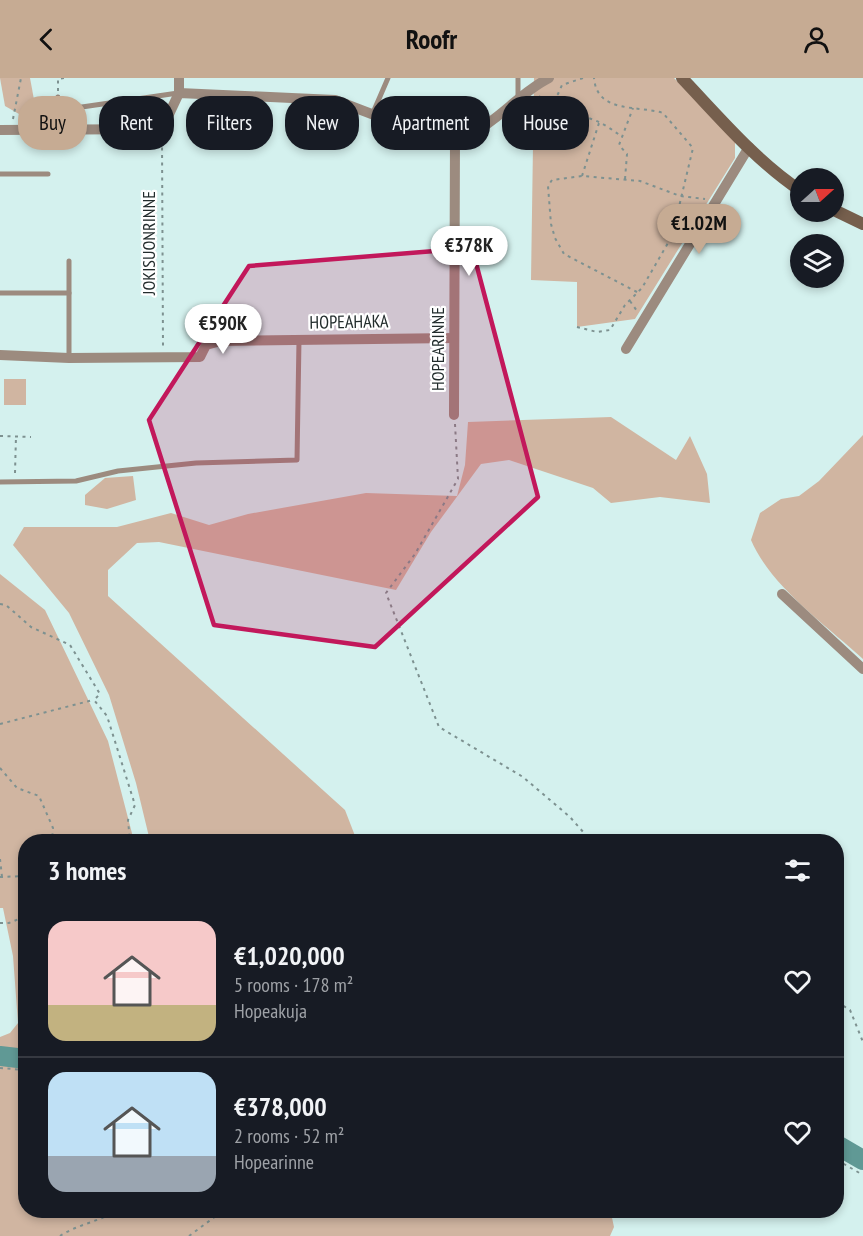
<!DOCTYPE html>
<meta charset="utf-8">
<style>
:root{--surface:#171b24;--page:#242831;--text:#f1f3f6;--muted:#9ea1a6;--line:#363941;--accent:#c6ab93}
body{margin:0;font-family:"PT Sans Narrow",sans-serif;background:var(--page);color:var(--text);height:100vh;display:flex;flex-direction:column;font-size:22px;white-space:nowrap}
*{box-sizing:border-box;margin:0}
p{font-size:20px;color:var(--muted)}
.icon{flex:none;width:33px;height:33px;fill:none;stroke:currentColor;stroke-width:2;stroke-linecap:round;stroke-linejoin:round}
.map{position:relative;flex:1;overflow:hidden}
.drawer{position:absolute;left:18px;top:756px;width:826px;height:384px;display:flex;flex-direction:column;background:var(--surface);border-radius:24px;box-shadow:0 3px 9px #0003}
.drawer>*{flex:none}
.guide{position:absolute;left:18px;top:18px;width:828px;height:54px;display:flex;gap:12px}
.needle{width:39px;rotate:69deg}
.controls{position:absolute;left:790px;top:90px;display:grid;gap:12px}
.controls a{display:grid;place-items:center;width:54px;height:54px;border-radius:50%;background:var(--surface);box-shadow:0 3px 9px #0003;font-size:30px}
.price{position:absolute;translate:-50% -51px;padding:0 14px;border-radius:21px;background:#fff;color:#222;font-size:20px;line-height:39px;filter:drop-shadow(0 2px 3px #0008)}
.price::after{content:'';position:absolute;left:50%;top:36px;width:18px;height:14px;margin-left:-9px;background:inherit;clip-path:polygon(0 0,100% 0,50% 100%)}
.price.active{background:var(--accent);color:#111}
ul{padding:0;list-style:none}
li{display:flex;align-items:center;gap:18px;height:150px;padding:0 30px}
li+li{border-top:2px solid var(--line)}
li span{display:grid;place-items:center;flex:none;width:168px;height:120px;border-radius:18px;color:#555}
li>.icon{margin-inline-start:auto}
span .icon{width:72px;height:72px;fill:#fffc;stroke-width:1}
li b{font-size:26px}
h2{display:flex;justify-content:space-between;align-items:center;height:72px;padding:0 30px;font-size:26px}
.chip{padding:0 21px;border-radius:24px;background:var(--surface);box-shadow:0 3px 9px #0003;font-size:21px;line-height:54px}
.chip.active{background:var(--accent);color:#111}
header{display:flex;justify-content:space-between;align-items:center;height:78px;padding:0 30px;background:var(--accent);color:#111;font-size:27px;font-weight:800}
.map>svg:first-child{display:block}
</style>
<header><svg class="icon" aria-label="back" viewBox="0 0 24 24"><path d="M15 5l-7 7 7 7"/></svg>Roofr<svg class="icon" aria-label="person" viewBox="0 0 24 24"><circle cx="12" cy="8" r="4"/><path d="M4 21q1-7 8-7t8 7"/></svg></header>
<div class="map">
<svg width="863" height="1158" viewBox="0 0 863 1158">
<rect width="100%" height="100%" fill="#d4f1ee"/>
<g fill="#d0b5a1">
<polygon points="0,0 30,0 35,27 19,36 5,28"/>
<polygon points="534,0 674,0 735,63 735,80 635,241 577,249 577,204 531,202"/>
<rect x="4" y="301" width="22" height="26"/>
<polygon points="611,339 676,382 690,358 707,396 710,425 660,419 611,425 593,410 509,382 481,386 431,454 396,512 159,464 137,465 108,492 108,518 345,732 357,763 150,763 136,705 109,617 69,535 13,467 24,449 117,449 171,435 209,447 248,436 366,415 457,418 465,387 468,344"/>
<path d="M863 357V581C826 547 771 509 751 462L760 435 781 421 799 418 819 403Z"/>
<polygon points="133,398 136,422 107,431 85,427 85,417 105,400"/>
<polygon points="0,496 45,532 108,663 134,763 26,764 26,1132 607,1132 611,1135 614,1149 610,1158 0,1158 0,959 10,955 18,945 13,878 3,830 0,830"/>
</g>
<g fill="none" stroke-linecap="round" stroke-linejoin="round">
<g stroke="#609995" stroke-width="20">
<polyline points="0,978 26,981"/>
<polyline points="837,1067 863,1082"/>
</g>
<g stroke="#7d9190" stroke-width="2" stroke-dasharray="3 4.5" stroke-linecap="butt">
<polyline points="58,13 58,1 64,0"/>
<polyline points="539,18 547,27"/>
<path d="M523 31C541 42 568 33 588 40 600 43 611 51 621 58"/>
<polyline points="547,35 547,27 558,16 562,7 583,0"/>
<polyline points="13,41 21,0"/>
<polyline points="162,62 163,269"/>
<polyline points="582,98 599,45"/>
<polyline points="625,101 627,76 619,67 633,30"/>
<polyline points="674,143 687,151"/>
<polyline points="637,214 564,176 555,160 551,146 548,108 552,102 582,98 640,103 680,118 705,121"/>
<polyline points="630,223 637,233"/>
<path d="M577 249 597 254 610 252 625 227 642 210 672 158 693 70 663 35C638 27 597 36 594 0"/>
<polyline points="455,346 458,401 415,476 386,515 439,649 523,699 570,739 592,764"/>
<polyline points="0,358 31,359"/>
<polyline points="15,395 16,358"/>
<polyline points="0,526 6,527 31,549 70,567 100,616 94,622 107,638 135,727 128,742 130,764"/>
<polyline points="0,646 93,622"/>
<polyline points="0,690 17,710 39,718 53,750 52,764"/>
<polyline points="0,781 2,799"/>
<polyline points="0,799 26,798"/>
<polyline points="0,845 9,845 26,838"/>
<polyline points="837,924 850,932 863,964"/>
<polyline points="0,990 26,992"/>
<polyline points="837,1082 863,1097"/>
<polyline points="111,1136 122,1132"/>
<path d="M60 1158C75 1148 95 1144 111 1136L112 1132"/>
<polyline points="189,1158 224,1132"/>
</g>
<g stroke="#9c8b7f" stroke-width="5">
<polyline points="58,19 60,28 75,30 178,15"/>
<polyline points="518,20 518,0"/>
<polyline points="372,37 388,0"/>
<polyline points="0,96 48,96"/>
<polyline points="69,183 69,280"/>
<polyline points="0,215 69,215"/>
<polyline points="0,404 76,403 118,393 196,385 297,382 299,262"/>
</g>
<g stroke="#9c8b7f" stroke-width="10">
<polyline points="179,0 179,15"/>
<path d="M0 52 162 51 179 15 335 22 437 61C449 61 462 61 473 55 501 40 521 14 549 0"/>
<polyline points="626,271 749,69"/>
<polyline points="0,277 69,280 200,279 206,267 221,263 454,260"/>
<polyline points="454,337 455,61"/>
<polyline points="782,516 863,591"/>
</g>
<g stroke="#765f4d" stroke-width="12">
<path d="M682 0C719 39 756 83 801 113"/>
<polyline points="834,132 863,146"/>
</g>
</g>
<path fill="#c2185b" fill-opacity="0.2" stroke="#c2185b" stroke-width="4.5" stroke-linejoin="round" d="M472 170 538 419 375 569 214 547 149 342 249 188Z"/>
<g text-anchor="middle" stroke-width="4.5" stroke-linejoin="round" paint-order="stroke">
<g font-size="18" fill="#222c2c" stroke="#fff">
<text transform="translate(149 165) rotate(-90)" y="6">JOKISUONRINNE</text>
<text transform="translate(349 244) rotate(-1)" y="6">HOPEAHAKA</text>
<text transform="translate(438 271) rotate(-90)" y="6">HOPEARINNE</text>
</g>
</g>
</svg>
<div class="controls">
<a><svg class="needle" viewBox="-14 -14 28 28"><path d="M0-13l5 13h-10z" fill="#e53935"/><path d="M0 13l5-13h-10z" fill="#9ea1a6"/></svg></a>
<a><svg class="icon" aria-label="layers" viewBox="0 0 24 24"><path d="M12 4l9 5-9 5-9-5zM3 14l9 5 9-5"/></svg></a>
</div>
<b class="price active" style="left:699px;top:177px">€1.02M</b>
<b class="price" style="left:469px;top:199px">€378K</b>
<b class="price" style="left:223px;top:277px">€590K</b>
<div class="guide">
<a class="chip active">Buy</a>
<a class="chip">Rent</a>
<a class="chip">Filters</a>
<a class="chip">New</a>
<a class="chip">Apartment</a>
<a class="chip">House</a>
</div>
<section class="drawer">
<h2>3 homes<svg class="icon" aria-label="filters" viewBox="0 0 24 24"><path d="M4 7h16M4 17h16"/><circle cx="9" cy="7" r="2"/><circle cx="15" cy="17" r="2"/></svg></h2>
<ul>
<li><span style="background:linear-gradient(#f6c9c9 70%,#c2b280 0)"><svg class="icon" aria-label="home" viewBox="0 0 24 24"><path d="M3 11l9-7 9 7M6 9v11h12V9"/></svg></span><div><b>€1,020,000</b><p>5 rooms · 178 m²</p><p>Hopeakuja</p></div><svg class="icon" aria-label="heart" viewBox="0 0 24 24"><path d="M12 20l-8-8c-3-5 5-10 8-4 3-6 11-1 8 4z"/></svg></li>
<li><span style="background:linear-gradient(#bfe0f5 70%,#9aa5b1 0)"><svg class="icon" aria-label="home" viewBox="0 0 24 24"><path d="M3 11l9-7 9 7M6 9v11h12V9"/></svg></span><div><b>€378,000</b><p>2 rooms · 52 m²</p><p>Hopearinne</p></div><svg class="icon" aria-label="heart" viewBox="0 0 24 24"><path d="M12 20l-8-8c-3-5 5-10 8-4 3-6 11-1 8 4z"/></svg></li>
</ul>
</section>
</div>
